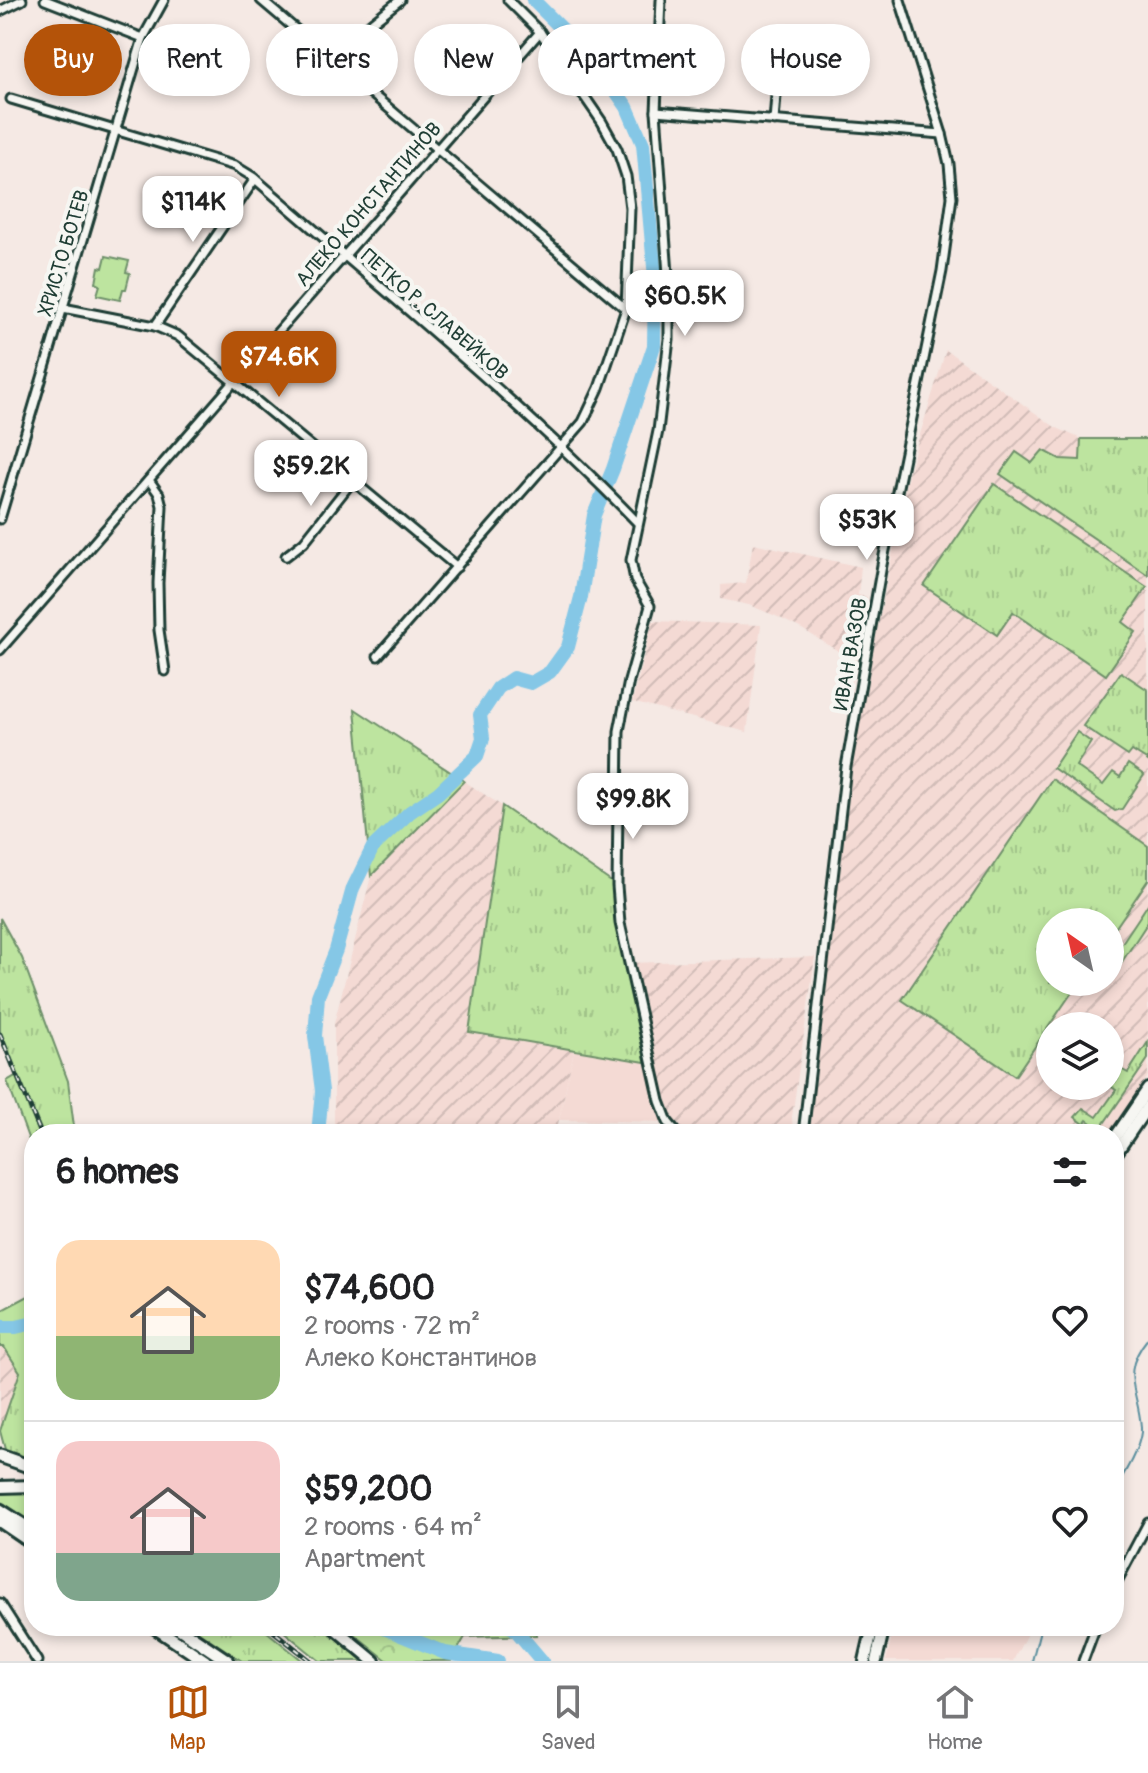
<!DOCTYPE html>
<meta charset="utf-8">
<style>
:root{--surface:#fff;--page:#f2f2f2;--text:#202124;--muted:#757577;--line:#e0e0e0;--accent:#b45309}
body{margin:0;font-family:Pangolin,sans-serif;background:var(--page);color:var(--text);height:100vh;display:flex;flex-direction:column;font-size:30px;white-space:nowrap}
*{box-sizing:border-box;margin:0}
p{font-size:26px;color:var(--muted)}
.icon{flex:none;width:44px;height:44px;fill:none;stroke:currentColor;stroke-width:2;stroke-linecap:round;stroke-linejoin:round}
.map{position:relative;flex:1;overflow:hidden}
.details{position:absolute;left:24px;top:1124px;width:1100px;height:512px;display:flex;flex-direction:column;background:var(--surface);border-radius:32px;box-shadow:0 4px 12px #0003}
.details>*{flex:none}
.top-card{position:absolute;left:24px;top:24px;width:1100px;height:72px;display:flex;gap:16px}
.needle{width:52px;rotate:326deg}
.controls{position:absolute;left:1036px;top:908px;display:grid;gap:16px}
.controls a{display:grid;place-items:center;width:88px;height:88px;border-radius:50%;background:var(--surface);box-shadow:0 4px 12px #0003;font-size:40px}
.price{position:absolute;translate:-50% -68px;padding:0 18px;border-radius:16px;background:#fff;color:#222;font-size:26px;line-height:52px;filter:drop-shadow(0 2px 4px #0008)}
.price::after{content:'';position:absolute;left:50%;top:48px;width:24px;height:18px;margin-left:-12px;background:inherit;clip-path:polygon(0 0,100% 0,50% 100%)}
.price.current{background:var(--accent);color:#fff}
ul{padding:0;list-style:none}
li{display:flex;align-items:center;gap:24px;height:200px;padding:0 32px}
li+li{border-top:2px solid var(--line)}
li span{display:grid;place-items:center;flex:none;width:224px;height:160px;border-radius:24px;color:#555}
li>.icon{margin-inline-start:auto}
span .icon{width:96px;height:96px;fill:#fffc;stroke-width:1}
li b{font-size:34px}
h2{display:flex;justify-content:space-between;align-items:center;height:96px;padding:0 32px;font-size:34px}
.chip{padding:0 28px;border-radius:36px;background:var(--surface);box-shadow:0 4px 12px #0003;font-size:28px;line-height:72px}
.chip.current{background:var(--accent);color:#fff}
.tabs{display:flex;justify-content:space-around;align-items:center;height:112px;border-top:2px solid var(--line);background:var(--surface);font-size:22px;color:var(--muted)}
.tabs a{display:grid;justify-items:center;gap:4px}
.tabs .current{color:var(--accent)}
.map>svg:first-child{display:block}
</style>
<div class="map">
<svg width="1148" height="1661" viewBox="0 0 1148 1661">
<defs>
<pattern id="industrial-furrows" width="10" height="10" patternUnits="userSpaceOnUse" patternTransform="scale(2)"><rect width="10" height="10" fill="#f4dad4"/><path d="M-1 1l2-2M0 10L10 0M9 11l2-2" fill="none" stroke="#d1bcb7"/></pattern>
<pattern id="grass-tufts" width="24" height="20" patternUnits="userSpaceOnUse" patternTransform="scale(2)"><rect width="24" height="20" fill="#bde49f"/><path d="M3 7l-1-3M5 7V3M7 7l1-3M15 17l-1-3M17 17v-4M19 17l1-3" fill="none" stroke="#a2c48a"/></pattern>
<pattern id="forest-crowns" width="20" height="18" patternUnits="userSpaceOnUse" patternTransform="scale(2)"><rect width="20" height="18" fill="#bde49f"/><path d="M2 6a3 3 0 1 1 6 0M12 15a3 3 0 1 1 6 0" fill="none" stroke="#a2c48a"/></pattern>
</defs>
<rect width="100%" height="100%" fill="#f5e9e4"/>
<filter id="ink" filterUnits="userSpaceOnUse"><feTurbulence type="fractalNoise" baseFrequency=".0125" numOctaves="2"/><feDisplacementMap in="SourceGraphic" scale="16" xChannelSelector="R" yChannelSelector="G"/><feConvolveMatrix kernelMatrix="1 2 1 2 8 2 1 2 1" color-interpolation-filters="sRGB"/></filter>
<g filter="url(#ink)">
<g fill="#f4dad4">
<polygon points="574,1050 651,1063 668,1122 559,1120"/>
<polygon points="894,1626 1031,1626 1013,1661 886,1661"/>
</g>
<g fill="url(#industrial-furrows)" fill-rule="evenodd">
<path d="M946 350 1055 427 1081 439H1148V1076L1110 1134H821L809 1126 851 762 909 470ZM1050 922H1110V982H1050ZM1050 1026H1110V1086H1050Z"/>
<polygon points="753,543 861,567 858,595 867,597 855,661 802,629 776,616 749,605 721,599 721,585 746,583"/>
<polygon points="653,621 761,625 747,732 632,702"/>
<polygon points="464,781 502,806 469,1032 574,1050 556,1134 334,1134 334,1024 371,876"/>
<polygon points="815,957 792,1117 793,1134 678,1134 668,1122 629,963"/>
<polygon points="0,1347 4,1347 20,1372 0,1431"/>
</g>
<g fill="url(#grass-tufts)" stroke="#6e906a" stroke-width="2">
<polygon points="1081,439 1148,439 1148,575 1000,474 1016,452 1032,463 1043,450 1060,459 1080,460"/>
<polygon points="994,484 1147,587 1123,622 1136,632 1106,675 1013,612 997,635 924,586"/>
<polygon points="1121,672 1148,690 1148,761 1132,751 1128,756 1083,726"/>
<polygon points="355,709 464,781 371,876"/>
<polygon points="1077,732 1091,742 1076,766 1103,785 1113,772 1120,777 1128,764 1144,775 1122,809 1115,811 1053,768"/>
<polygon points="1052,779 1148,846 1148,880 1110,936 1110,922 1050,922 1050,982 1079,982 1015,1076 902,1000"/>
<polygon points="502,806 617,886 620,923 651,1063 469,1032"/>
<polygon points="1148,904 1148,922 1110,980 1110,961"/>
<polygon points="0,918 22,958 68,1081 75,1134 34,1134 34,1154 7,1081 17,1075 0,1034"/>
<polygon points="1148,1042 1148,1059 1100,1129 1087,1120 1084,1124 1075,1117 1083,1108 1097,1117 1116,1090 1110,1086 1118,1079 1119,1068 1128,1073"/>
<polygon points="34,1293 34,1462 6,1453 0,1431 20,1372 4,1347 0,1347 0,1311"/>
<polygon points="34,1492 34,1527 0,1505 0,1493"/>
<polygon points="190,1626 260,1626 303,1661 242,1661"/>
<polygon points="277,1626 322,1626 364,1661 320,1661"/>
</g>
<polygon fill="url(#forest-crowns)" stroke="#6e906a" stroke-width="2" points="344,1626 536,1626 537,1635 465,1637 451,1661 388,1661"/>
<polygon fill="#bde49f" stroke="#6e906a" stroke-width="2" points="106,256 129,261 126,272 130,273 126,289 123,289 120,300 97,295 100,285 96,283 99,267 103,268"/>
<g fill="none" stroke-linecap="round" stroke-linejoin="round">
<g stroke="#5c909f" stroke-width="2">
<path d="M1114 1490C1123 1476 1143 1444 1141 1427 1138 1388 1119 1374 1148 1338"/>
<polyline points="1032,1661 1041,1626"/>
</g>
<g stroke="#85c7e6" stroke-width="14">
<polyline points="318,1134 322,1091 315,1036 318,996 336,950 353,888 373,847 410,812 438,793 477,756 483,738 480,715 498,688 513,678 531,683 550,672 568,647 581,597 594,515 613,469 654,346 655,278 643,144 627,107 597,64 533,0"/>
<polyline points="0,1327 16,1327 34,1323"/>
<polyline points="379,1626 445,1653 498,1661"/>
<polyline points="509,1626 514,1628 542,1661"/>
</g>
<defs>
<g id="street">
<polyline points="45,0 143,38"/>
<polyline points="261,0 626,309"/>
<polyline points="661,0 656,111 669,288 669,339 658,431 631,560 635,580 650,606 629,681 619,731 617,886 620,923 660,1101 668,1122 678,1134"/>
<polyline points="0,11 22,0"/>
<polyline points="329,57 400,0"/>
<path d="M11 99 235 166 253 177C383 290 518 399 638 523"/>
<polyline points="656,111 942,134"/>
<polyline points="774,121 779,57"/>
<polyline points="63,308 155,326 178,336 457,567"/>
<polyline points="155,326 255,179"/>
<polyline points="149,480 159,494 162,506 158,583 159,630 165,671"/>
<polyline points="0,519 143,38 164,0"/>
<polyline points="286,556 304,542 353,480"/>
<polyline points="0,650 540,32"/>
<polyline points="378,656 583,422 599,388 626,309 630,208 626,176 617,149 602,122 540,32 508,0"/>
<polyline points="803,1134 846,767 882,565 942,271 952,197 949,164 942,134 900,0"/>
<polyline points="1114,1587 1148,1523"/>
<polyline points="0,1603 37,1661"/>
<polyline points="1083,1661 1096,1626"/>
</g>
<g id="secondary">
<polyline points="1114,1139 1148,1089"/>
<polyline points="1114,1156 1148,1106"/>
<polyline points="0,1487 34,1486"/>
<polyline points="332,1626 374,1661"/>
<polyline points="865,1661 873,1626"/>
<polyline points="876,1661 884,1626"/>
</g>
<g id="primary">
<polyline points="0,1456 34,1468"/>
<polyline points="0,1510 34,1532"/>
<polyline points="0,1521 34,1544"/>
<polyline points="153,1626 205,1661"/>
<polyline points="176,1626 228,1661"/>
</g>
</defs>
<use href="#street" stroke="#1f3d34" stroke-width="13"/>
<use href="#secondary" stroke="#1f3d34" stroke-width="16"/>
<use href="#primary" stroke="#1f3d34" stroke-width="17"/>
<use href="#street" stroke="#f6f6f2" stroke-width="7"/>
<use href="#secondary" stroke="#f6f6f2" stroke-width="10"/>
<use href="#primary" stroke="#f6f6f2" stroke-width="11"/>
<defs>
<g id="rail">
<polyline points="0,1034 41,1134"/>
<polyline points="267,1626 311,1661"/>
</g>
</defs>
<use href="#rail" stroke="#1f3d34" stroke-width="5"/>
<use href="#rail" stroke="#f6f6f2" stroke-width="2" stroke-dasharray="6" stroke-linecap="butt"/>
</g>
</g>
<g text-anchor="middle" stroke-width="8" stroke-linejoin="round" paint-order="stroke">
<g font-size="20" fill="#1f3d34" stroke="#f6f6f2">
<text transform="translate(368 204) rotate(-49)" y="7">АЛЕКО КОНСТАНТИНОВ</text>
<text transform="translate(63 253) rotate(-73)" y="7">ХРИСТО БОТЕВ</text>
<text transform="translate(435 314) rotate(41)" y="7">ПЕТКО Р. СЛАВЕЙКОВ</text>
<text transform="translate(850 654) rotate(-80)" y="7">ИВАН ВАЗОВ</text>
</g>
</g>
</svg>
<div class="controls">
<a><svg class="needle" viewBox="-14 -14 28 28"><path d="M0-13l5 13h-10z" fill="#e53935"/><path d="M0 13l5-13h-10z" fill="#757577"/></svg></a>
<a><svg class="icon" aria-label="layers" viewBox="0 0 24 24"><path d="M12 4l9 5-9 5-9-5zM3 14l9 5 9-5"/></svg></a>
</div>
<b class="price" style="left:193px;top:244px">$114K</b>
<b class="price" style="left:685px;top:338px">$60.5K</b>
<b class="price current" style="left:279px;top:399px">$74.6K</b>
<b class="price" style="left:311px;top:508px">$59.2K</b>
<b class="price" style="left:867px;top:562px">$53K</b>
<b class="price" style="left:633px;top:841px">$99.8K</b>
<div class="top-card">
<a class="chip current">Buy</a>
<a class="chip">Rent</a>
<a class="chip">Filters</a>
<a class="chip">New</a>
<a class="chip">Apartment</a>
<a class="chip">House</a>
</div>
<section class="details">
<h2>6 homes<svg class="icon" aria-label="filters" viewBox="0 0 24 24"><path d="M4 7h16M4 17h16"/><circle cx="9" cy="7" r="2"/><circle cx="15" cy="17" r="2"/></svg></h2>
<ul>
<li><span style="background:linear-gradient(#ffd9b3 60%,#8fb573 0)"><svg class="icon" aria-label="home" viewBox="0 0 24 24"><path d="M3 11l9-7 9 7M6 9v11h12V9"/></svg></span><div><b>$74,600</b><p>2 rooms · 72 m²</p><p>Алеко Константинов</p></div><svg class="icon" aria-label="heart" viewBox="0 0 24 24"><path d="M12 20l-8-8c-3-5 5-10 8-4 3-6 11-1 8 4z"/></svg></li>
<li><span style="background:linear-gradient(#f6c9c9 70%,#7fa58c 0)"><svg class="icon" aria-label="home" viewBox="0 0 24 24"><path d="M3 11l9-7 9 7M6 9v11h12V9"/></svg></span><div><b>$59,200</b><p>2 rooms · 64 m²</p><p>Apartment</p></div><svg class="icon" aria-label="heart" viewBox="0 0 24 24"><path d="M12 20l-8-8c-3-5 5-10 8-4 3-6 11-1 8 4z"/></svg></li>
</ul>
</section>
</div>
<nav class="tabs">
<a class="current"><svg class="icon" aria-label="map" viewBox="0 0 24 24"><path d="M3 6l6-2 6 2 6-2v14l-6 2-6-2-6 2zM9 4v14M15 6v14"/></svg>Map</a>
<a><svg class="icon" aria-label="saved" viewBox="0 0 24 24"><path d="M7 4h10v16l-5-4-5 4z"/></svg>Saved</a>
<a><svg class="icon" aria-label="home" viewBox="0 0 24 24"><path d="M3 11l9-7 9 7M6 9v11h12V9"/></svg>Home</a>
</nav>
